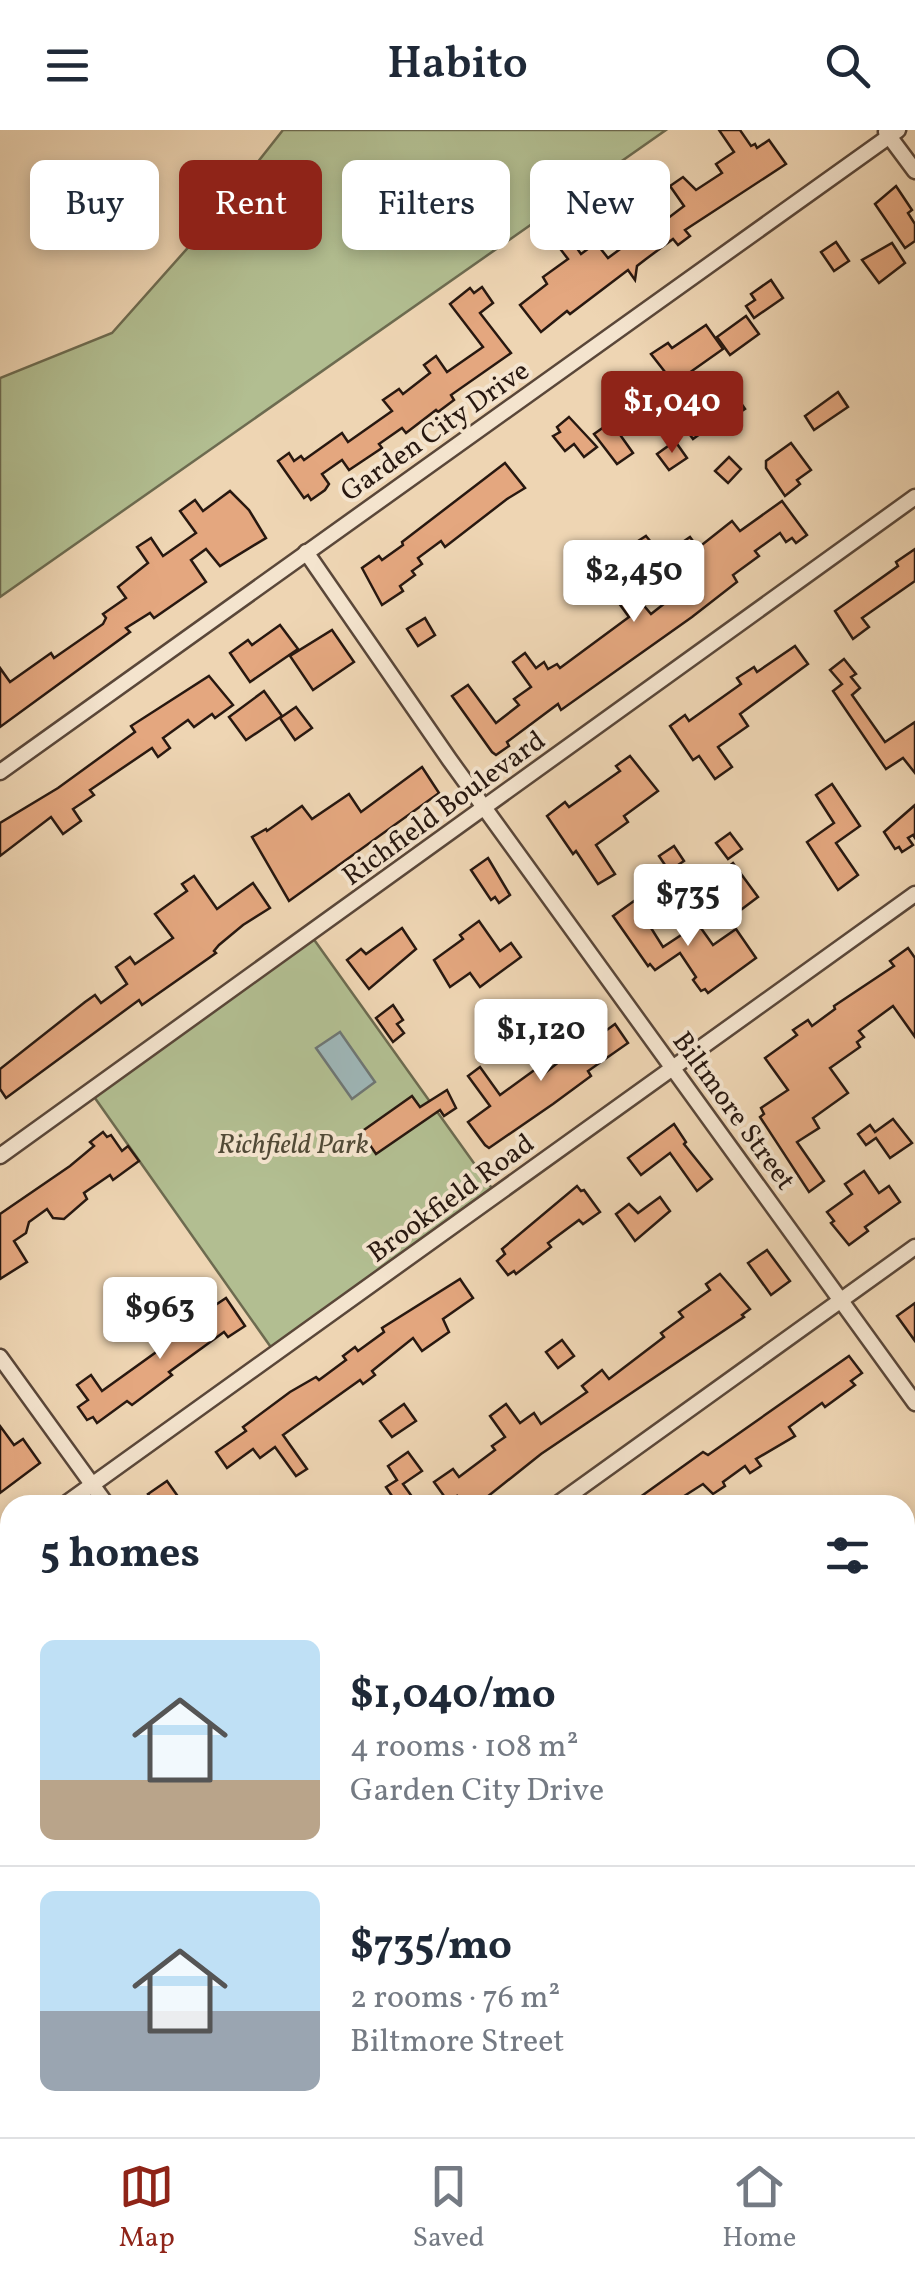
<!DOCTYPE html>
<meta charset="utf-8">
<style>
:root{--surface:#fff;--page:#f6f6f7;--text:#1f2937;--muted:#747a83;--line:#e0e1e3;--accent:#8f2418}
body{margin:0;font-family:Vollkorn,serif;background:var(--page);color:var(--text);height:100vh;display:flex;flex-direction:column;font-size:38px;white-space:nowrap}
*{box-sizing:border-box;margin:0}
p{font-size:32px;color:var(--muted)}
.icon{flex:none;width:55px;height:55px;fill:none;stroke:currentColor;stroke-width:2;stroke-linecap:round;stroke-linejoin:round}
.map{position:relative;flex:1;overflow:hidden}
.side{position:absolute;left:0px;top:1365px;width:915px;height:642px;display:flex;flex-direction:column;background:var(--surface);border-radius:30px 30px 0 0;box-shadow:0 5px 15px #0003}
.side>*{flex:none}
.hud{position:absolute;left:30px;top:30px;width:855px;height:90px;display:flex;gap:20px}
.price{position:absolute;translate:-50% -85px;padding:0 22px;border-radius:10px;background:#fff;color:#222;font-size:32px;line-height:65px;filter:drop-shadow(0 2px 5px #0008)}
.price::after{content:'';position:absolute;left:50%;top:60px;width:30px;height:22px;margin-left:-15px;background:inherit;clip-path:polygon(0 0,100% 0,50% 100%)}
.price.current{background:var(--accent);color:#fff}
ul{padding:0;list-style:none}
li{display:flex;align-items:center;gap:30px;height:250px;padding:0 40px}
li+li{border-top:2px solid var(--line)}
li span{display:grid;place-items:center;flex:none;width:280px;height:200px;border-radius:15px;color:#555}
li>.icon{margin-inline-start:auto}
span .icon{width:120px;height:120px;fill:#fffc;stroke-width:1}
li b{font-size:42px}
h2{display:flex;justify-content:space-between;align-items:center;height:120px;padding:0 40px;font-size:42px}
.pill{padding:0 35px;border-radius:15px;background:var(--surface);box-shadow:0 5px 15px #0003;font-size:35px;line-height:90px}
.pill.current{background:var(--accent);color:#fff}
header{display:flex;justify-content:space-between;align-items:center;height:130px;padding:0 40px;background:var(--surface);font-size:45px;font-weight:600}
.tabs{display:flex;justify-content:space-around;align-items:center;height:140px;border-top:2px solid var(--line);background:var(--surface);font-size:28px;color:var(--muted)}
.tabs a{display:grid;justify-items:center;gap:5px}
.tabs .current{color:var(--accent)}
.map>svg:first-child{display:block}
</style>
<header><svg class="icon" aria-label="menu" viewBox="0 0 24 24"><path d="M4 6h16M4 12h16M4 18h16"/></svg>Habito<svg class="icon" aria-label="search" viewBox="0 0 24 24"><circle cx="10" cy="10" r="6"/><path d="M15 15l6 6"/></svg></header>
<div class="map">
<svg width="915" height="2007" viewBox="0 0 915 2007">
<rect width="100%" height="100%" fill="#eed5b3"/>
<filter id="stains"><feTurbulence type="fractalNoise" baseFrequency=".002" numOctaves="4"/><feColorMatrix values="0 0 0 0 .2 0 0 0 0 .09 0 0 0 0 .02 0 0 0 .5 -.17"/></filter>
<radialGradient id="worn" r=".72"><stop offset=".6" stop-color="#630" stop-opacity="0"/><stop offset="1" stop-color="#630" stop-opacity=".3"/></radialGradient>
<g fill="#b2be91" stroke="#6d6b50" stroke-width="2.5">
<polygon points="283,0 666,0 0,467 0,248 112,203 209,94"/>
<polygon points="310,804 496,1064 275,1223 90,961"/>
</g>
<polygon fill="#9eb6b7" stroke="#6f7774" stroke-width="2.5" points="340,902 375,952 352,969 316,918"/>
<g fill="#e4a77f" stroke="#281810" stroke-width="2.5">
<polygon points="719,0 740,0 751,16 755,14 757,18 769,10 786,34 685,100 690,106 678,115 673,109 646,129 637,136 635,150 628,140 570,184 567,181 541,202 520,175 547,154 543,147 568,129 558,116 569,107 581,124 596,113 608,128 661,89 663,92 684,76 670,56 683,47 696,60 722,43 716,34 734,22"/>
<polygon points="896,56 912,80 908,83 915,94 915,111 905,118 875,74"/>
<polygon points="836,112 849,131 834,141 821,122"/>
<polygon points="892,113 905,133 879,153 862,130"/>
<polygon points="771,150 783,168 754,188 746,176 755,170 751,164"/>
<polygon points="482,157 493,173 480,183 511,223 451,265 454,270 438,282 436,280 406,303 402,298 379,314 382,318 349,340 342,330 322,344 329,354 325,360 311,370 308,365 304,368 278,331 289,323 294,331 301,326 304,330 342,303 348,312 392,281 383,270 399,259 403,264 430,243 424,235 436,226 447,242 483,217 450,174 470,158 474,163"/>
<polygon points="746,186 759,204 730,225 717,207"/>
<polygon points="706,195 723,219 689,243 712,275 732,260 745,279 728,290 725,286 693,309 682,294 697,283 651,224 668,213 672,218"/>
<polygon points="838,262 848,277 814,300 805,286"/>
<polygon points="569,287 597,317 584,327 574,314 565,321 553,306 560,302 557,297"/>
<polygon points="611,292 633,323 617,334 594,304"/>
<polygon points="675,311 687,328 669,340 657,324"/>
<polygon points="791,313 811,340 797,350 800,354 785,366 766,338 766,331"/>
<polygon points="729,327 741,339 728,353 715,341"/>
<polygon points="505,333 525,358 507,369 445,417 441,411 418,428 422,434 412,441 415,445 400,456 403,461 382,475 362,438 379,426 382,430 403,415 402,412"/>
<polygon points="230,361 249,380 266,408 220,436 206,419 191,430 206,452 154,488 150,483 126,498 130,502 0,597 0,538 10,552 51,523 54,528 103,494 106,488 103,484 126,468 118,457 148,433 137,417 151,408 163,426 196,403 180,381 195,370 203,381"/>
<polygon points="782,371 807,405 796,413 792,408 786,412 780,403 755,421 759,426 733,445 737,452 692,487 561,580 558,574 507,612 509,616 496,625 492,622 452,566 468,555 496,593 519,575 514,569 531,557 513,532 525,523 536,538 544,532 548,539 557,534 560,538 629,487 610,461 623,451 651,484 674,466 668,459 673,455 666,447 672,443 661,427 690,407 698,418 732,391 740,401"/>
<polygon points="646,406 656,418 637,432 627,418"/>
<polygon points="915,419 915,451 862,488 869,497 853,509 835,481 898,436 896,432"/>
<polygon points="425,488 435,505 418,516 407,499"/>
<polygon points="280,495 298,519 250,552 230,523 248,510 252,515"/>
<polygon points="332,500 354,532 313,560 290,526"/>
<polygon points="795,516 808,534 740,584 748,596 718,617 732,637 715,649 699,626 693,630 670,596 685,585 689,591 741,554 737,548 754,537 757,542"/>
<polygon points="844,529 856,544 851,547 860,558 852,565 885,612 915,592 915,643 903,628 886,639 833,561 842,554 830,540"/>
<polygon points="209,546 233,575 215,588 212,584 194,597 188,590 163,608 170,618 158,627 152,618 90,660 94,665 73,679 81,691 63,704 51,687 0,726 0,693 58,658 135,602 131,596"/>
<polygon points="264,561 282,586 246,610 229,587"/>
<polygon points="296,577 312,598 295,610 280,588"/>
<polygon points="630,626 658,661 624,686 628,692 596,715 615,744 598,754 576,721 573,724 547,686 565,672 569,677 620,641 616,636"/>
<polygon points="422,637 439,663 289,771 252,707 266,699 267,701 302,676 312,689 349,664 361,682"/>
<polygon points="832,654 860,696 836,713 858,745 838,760 807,712 834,693 816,665"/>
<polygon points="915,675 915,708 913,705 908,708 913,715 902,722 899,717 895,719 884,702"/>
<polygon points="730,703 742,719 728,729 716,713"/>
<polygon points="674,716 684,731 669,741 659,726"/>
<polygon points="488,728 510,765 499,773 495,767 491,770 471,740"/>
<polygon points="733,733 758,767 730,788 712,766 726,754 722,742"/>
<polygon points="194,746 217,779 253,753 270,778 243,795 219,815 214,821 216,823 142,875 139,870 6,968 0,959 0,939 85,872 95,865 101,873 127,854 116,837 130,827 135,834 173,808 155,784 187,761 182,754"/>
<polygon points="634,771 663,817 698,794 713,815 736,799 756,828 708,863 705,859 701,861 693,850 696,847 680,823 655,840 650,834 648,836 613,786"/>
<polygon points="479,791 500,821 511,813 521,827 480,857 470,843 450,857 434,830 463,809 460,805"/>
<polygon points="402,798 416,819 369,859 347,830 361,819 366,824"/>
<polygon points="908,818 915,828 915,907 893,876 859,901 864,907 857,912 860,917 830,938 848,963 813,988 819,998 797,1012 824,1051 809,1062 760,987 764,984 761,978 788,960 765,928 797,905 793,900 808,890 812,896 835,879 834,876 894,836 890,831"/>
<polygon points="393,875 403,890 397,894 404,903 393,912 376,888"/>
<polygon points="516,889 528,905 513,915 502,898"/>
<polygon points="615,894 628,913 588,941 591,946 553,974 489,1018 485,1015 468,992 490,976 468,946 480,937 500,965 540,936 545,943 570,923 555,903 566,895 576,908 590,899 596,908"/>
<polygon points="447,960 456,978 444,986 440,980 376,1024 361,1002 412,966 420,977"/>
<polygon points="893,989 912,1013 890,1028 876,1008 866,1015 858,1004 870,995 875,1002"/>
<polygon points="674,994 686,1012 684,1014 712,1049 697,1061 670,1023 641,1045 628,1028"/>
<polygon points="103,1002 107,1007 111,1005 122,1021 128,1016 139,1031 113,1050 110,1045 84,1063 87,1069 64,1089 53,1088 47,1079 29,1092 26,1103 14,1111 27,1132 0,1149 0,1084 70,1036 94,1016 90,1012"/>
<polygon points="864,1041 879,1063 889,1056 900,1072 865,1097 868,1101 849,1115 831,1093 834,1091 827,1082 852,1064 845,1054"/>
<polygon points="577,1056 581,1061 584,1060 600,1082 583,1094 579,1090 548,1113 551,1117 516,1144 514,1141 508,1145 497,1131 505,1124 502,1119"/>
<polygon points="660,1067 670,1081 635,1111 616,1084 629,1074 638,1083"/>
<polygon points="767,1120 790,1151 771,1165 748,1133"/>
<polygon points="720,1144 750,1179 742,1185 744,1187 541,1324 477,1375 463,1375 457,1366 449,1373 434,1352 453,1339 459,1347 495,1320 492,1316 505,1307 490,1286 506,1274 520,1293 534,1283 541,1294 587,1262 582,1256 602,1240 609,1249 664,1207 661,1203 683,1187 679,1182 710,1160 706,1154"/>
<polygon points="460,1149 473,1168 443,1189 449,1202 422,1221 413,1208 372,1241 375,1245 363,1254 360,1250 283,1305 307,1339 296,1346 275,1317 260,1328 253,1319 227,1338 216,1322 246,1301 243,1297 290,1262 316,1247 319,1250 346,1230 343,1226 355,1217 358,1221 384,1202 382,1198"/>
<polygon points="226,1168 245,1196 228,1207 224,1202 169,1242 172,1245 132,1275 127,1271 97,1293 93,1287 87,1290 78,1277 88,1270 77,1255 91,1245 102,1261 159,1220 157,1218 170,1208 169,1206"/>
<polygon points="915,1173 915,1211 897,1186"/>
<polygon points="562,1210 574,1226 558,1238 546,1222"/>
<polygon points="849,1226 862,1243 851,1251 855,1255 825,1277 822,1273 789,1297 795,1306 756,1329 761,1336 750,1343 745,1336 723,1352 725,1356 713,1364 703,1354 670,1375 629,1375 703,1322 708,1325"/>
<polygon points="404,1274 416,1291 392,1307 380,1291"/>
<polygon points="0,1296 14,1315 23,1309 40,1333 0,1363"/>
<polygon points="408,1322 422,1341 403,1354 413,1368 398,1375 386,1357 397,1350 388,1336"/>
<polygon points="167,1351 184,1375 156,1375 148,1364"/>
</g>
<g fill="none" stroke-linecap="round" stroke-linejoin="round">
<defs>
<g id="street">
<polyline points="886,2 915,41"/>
<polyline points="306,422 449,629 915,1273"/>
<polyline points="0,642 898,0"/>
<polyline points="0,1026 915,367"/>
<polyline points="0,1227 107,1375"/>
<polyline points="64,1375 915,764"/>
<polyline points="556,1375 915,1117"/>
<polyline points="0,1421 10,1414"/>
<polyline points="905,1459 915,1452"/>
<polyline points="0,1777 10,1769"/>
<polyline points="905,1790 915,1783"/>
<polyline points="554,1998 561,2007"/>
<polyline points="146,2007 159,1998"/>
<polyline points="604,2007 617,1998"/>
</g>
</defs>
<use href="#street" stroke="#5a4739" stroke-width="19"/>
<use href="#street" stroke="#f4e4ce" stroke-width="14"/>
</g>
<g text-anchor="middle" stroke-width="8" stroke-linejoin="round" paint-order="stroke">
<g font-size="28" fill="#281810" stroke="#f4e4ce">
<text transform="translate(434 300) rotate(-35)" y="10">Garden City Drive</text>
<text transform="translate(443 677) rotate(-36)" y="10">Richfield Boulevard</text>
<text transform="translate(735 980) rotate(54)" y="10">Biltmore Street</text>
<text transform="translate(450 1067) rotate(-36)" y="10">Brookfield Road</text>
</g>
<g font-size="28" font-style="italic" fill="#514a37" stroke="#f4e4ce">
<text x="293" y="1023">Richfield Park</text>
</g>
</g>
<rect width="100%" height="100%" filter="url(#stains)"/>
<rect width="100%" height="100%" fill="url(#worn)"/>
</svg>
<b class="price current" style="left:672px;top:326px">$1,040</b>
<b class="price" style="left:634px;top:495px">$2,450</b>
<b class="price" style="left:688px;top:819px">$735</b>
<b class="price" style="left:541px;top:954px">$1,120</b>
<b class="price" style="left:160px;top:1232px">$963</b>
<div class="hud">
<a class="pill">Buy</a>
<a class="pill current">Rent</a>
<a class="pill">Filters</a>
<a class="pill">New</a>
</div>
<section class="side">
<h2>5 homes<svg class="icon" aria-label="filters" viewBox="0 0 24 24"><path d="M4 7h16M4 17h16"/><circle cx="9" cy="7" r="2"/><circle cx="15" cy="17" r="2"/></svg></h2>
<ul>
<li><span style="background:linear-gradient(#bfe0f5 70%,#b9a48a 0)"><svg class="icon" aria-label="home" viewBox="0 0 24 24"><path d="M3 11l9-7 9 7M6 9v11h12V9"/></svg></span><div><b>$1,040/mo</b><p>4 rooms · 108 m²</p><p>Garden City Drive</p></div></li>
<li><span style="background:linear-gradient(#bfe0f5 60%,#9aa5b1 0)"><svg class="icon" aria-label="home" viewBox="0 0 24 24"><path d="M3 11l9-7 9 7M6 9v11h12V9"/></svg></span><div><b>$735/mo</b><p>2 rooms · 76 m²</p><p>Biltmore Street</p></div></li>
</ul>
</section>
</div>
<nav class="tabs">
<a class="current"><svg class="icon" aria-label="map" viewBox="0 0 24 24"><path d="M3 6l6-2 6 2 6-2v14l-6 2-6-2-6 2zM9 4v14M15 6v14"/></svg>Map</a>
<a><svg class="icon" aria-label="saved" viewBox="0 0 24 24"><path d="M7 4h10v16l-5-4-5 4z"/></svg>Saved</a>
<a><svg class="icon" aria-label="home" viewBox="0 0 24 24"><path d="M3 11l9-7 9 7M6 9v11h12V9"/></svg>Home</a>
</nav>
